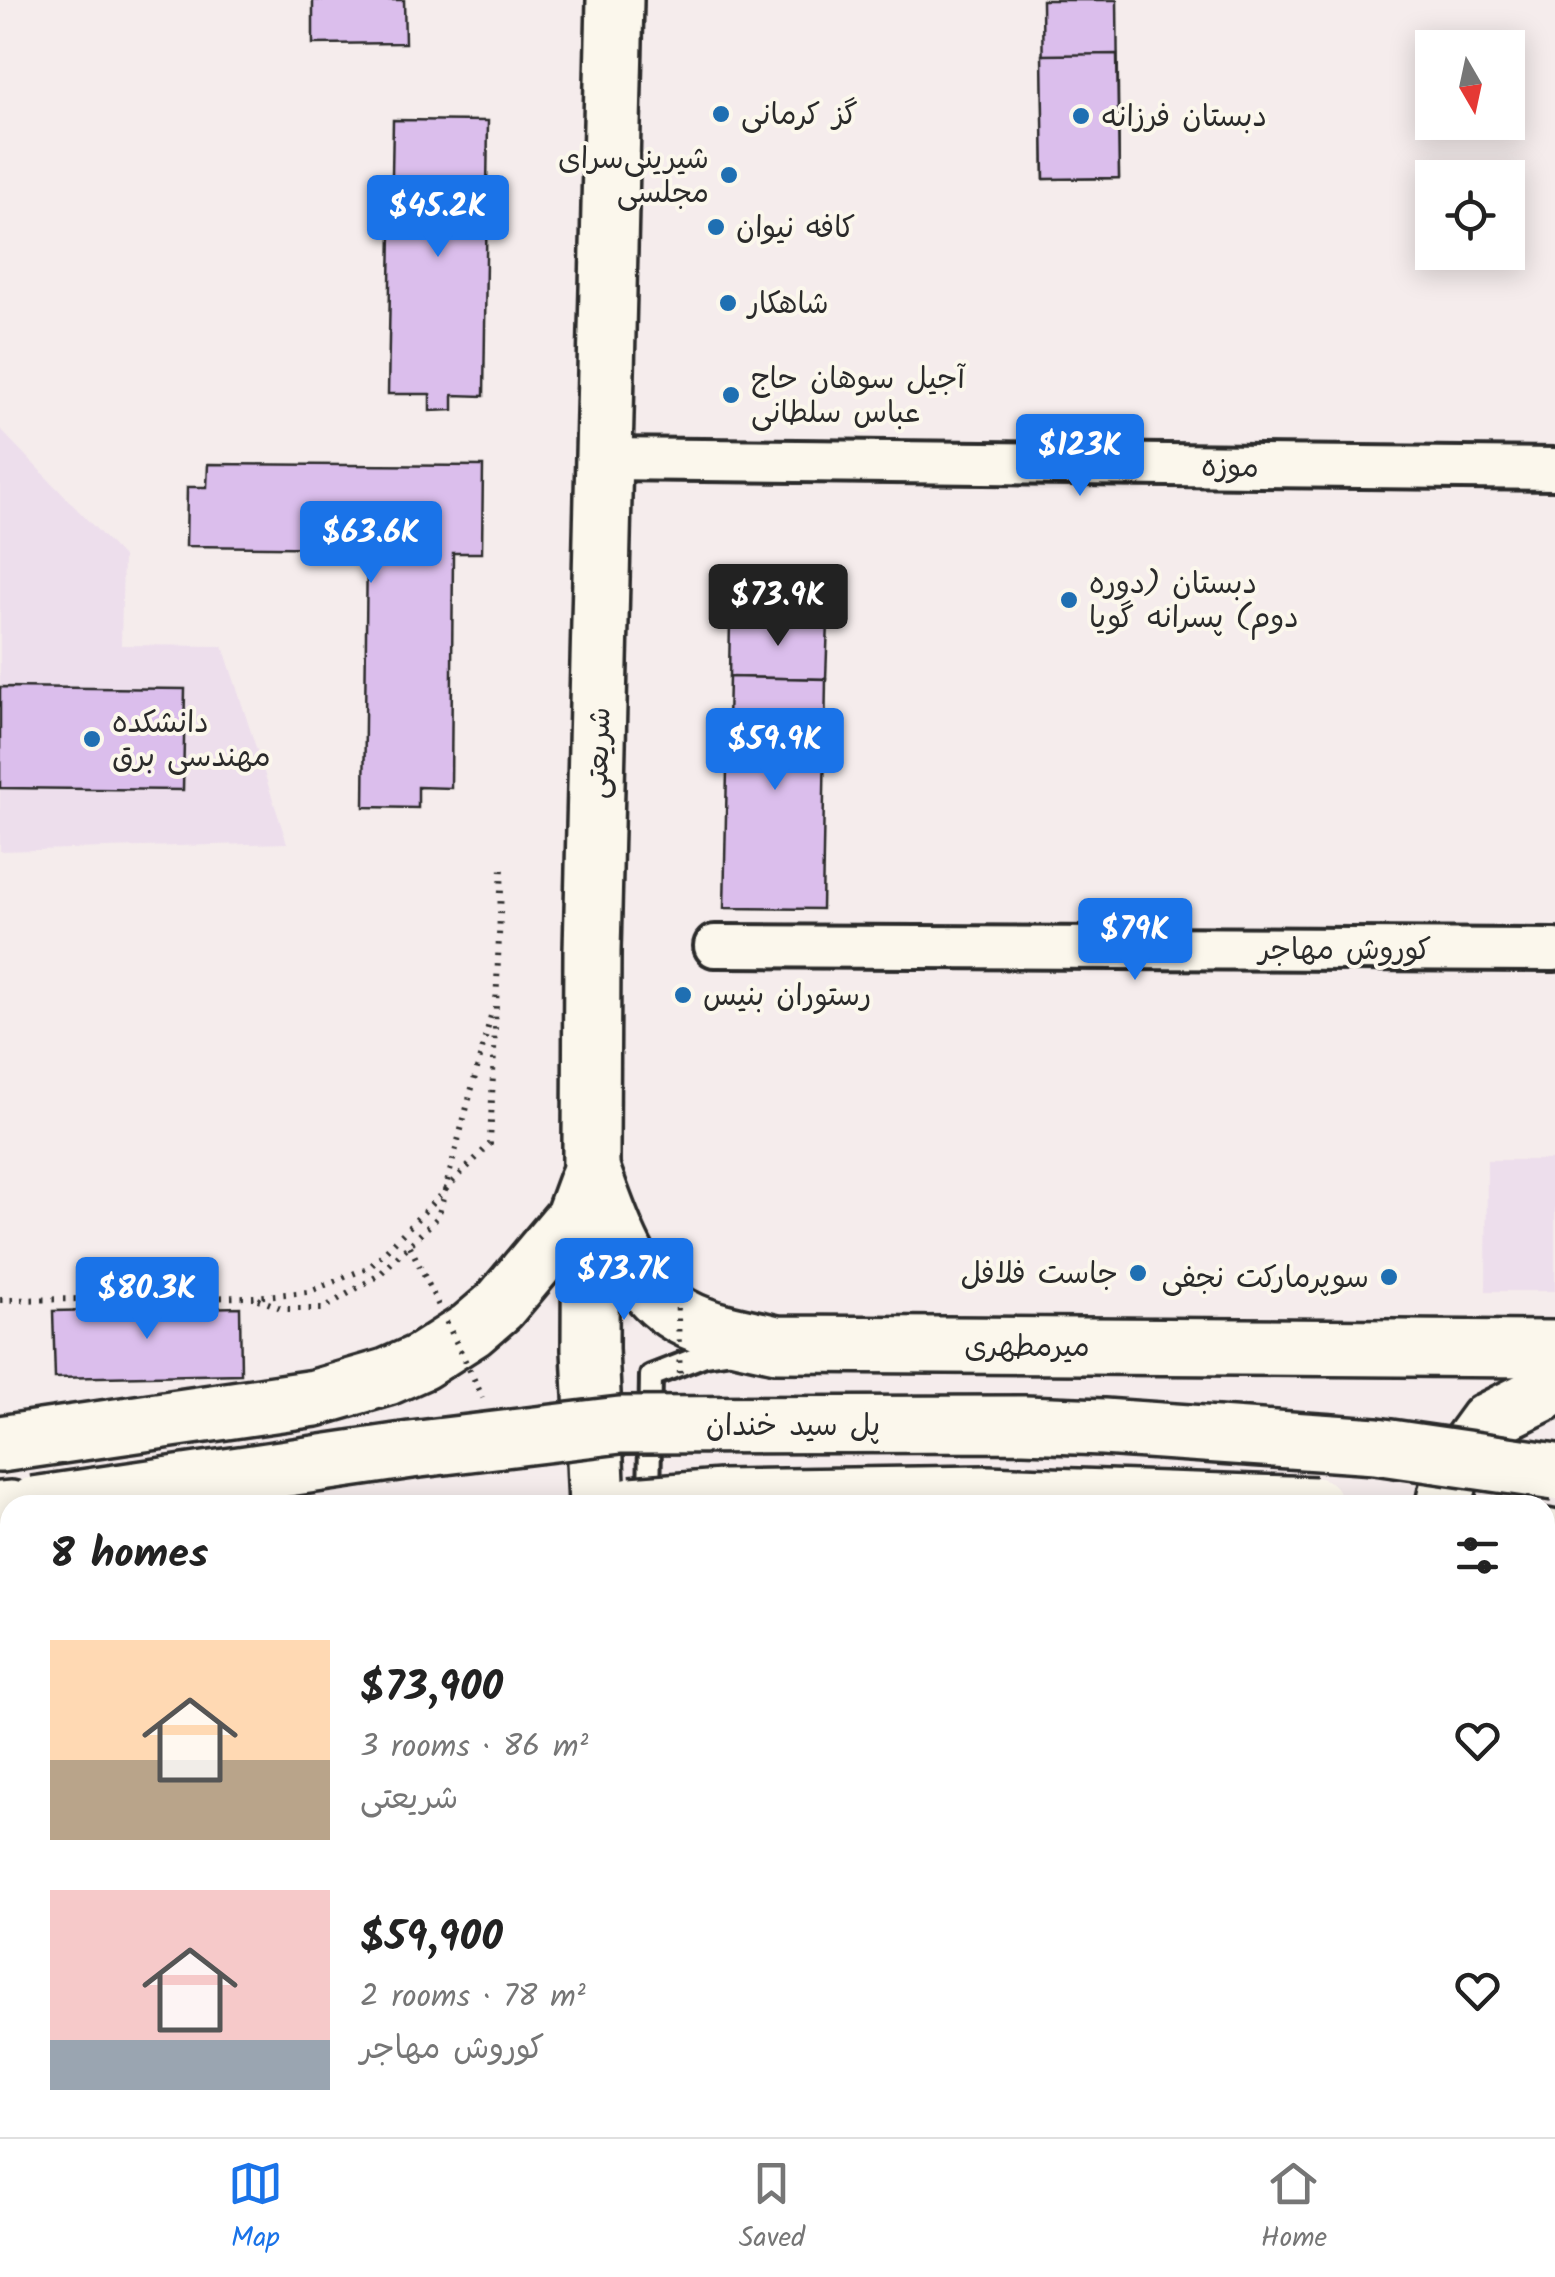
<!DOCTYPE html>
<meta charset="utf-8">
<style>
:root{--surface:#fff;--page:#f6f6f6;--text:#222;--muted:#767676;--line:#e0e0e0;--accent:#1a73e8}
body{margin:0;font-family:Kalam,"Playpen Sans Arabic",sans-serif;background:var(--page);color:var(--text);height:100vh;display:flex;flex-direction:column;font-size:38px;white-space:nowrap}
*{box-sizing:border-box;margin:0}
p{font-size:32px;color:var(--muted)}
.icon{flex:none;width:55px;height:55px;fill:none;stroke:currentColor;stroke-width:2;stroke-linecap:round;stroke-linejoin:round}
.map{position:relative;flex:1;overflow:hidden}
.details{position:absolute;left:0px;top:1495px;width:1555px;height:642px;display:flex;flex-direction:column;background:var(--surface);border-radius:30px 30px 0 0;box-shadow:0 5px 25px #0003}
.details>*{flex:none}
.needle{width:65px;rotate:171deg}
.buttons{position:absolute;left:1415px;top:30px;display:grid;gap:20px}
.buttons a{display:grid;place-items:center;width:110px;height:110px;border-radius:0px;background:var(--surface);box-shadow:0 5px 25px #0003;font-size:50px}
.price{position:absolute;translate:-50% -85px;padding:0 22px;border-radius:10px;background:var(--accent);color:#fff;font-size:32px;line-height:65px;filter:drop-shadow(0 2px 5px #0008)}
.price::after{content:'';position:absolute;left:50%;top:60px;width:30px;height:22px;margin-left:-15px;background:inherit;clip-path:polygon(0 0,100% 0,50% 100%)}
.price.current{background:#222;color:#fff}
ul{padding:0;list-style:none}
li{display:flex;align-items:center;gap:30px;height:250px;padding:0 50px}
li span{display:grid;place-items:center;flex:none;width:280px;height:200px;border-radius:0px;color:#555}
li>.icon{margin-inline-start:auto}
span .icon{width:120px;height:120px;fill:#fffc;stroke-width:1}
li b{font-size:42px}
h2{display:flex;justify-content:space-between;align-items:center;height:120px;padding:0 50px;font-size:42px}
.tab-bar{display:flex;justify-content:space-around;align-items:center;height:140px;border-top:2px solid var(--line);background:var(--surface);font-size:28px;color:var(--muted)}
.tab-bar a{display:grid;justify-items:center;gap:5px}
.tab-bar .current{color:var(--accent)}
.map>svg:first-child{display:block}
</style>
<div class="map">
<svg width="1555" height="2137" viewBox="0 0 1555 2137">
<rect width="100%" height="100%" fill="#f5ecec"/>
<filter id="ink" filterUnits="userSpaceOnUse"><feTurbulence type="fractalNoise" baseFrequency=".01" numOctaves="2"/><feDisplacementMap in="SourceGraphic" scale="20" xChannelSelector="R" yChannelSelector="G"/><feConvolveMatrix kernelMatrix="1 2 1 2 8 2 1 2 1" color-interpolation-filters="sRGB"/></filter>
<g filter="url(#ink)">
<g fill="#eddeec">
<polygon points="0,429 123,557 121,645 223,646 287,843 0,851"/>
<polygon points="1487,1160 1555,1160 1555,1291 1486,1291"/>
</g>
<g fill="#dbbeec" stroke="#2b2b2b" stroke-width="2.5">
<polygon points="313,0 404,0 405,43 313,44"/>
<polygon points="1042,0 1117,0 1119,178 1044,179"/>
<polygon points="1117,54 1119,178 1044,179 1042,55"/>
<polygon points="393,120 488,121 484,396 453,395 453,410 430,411 430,394 388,394"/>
<polygon points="208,464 483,466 482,553 453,553 451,788 418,787 418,808 364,807 367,548 186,546 187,487 207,487"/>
<polygon points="730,619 828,621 826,679 729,677"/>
<polygon points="729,677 826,679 822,909 724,908"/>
<polygon points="0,687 185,689 183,790 0,788"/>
<polygon points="240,1307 241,1374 55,1378 53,1311"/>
<rect x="1545" y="1726" width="10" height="110"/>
</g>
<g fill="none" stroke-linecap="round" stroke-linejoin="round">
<defs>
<g id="lane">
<polyline points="649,1503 651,1376 705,1355 731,1351"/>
<polyline points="652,2128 653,2137"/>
</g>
<g id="street">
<polyline points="605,459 1555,469"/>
<polyline points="715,946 1555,950"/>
<polyline points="0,1983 10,1983"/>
<polyline points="1545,2112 1555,2112"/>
<polyline points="1263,2128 1263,2137"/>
</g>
<g id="secondary">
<path d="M592 1171C610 1219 628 1281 673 1311 702 1331 744 1336 777 1344L1555 1349"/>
<polyline points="1444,1505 1452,1469 1487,1421 1555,1387"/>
<polyline points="1545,1654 1555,1655"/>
</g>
<g id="primary">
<polyline points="0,1444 315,1398 387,1377 421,1362 471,1330 499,1306 573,1218 587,1180"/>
<polyline points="597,1505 590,1349 592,952 615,0"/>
<polyline points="0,1663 10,1663"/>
<polyline points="616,2128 616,2137"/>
</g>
<g id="highway">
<polyline points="0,1510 10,1509"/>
<polyline points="1545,1537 1555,1539"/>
<polyline points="0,1578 10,1576"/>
<polyline points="1545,1602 1555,1604"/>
</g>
</defs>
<use href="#lane" stroke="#2b2b2b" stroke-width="28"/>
<use href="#street" stroke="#2b2b2b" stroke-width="48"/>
<use href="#secondary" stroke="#2b2b2b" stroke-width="62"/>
<use href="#primary" stroke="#2b2b2b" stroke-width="62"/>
<use href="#highway" stroke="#2b2b2b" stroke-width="62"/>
<g stroke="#2b2b2b" stroke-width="6" stroke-dasharray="2.5 8" stroke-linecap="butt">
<polyline points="258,1299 283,1309 322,1309 379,1275 438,1217 492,1012"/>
<polyline points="0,1300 254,1297 308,1292 370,1267 490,1144 502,867"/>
</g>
<use href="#lane" stroke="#fbf7ec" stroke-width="20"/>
<use href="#street" stroke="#fbf7ec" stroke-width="40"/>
<use href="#secondary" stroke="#fbf7ec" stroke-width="55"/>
<use href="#primary" stroke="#fbf7ec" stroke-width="55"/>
<use href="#highway" stroke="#fbf7ec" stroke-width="55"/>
<defs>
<g id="highway-bridge">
<polyline points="34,1505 411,1450 620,1425 1024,1424 1103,1427 1376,1446 1555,1472"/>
<polyline points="632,1505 722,1498 986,1494 1315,1505"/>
</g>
</defs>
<use href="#highway-bridge" stroke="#2b2b2b" stroke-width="62" stroke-linecap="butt"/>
<g stroke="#2b2b2b" stroke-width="6" stroke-dasharray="2.5 8" stroke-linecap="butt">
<polyline points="410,1246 483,1398"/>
<polyline points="677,1287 680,1378"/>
</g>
<use href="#highway-bridge" stroke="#fbf7ec" stroke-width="55"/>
</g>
</g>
<g fill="#1f6fb2" stroke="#fbf7ec" stroke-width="4">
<circle cx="721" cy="114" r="10"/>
<circle cx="1081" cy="116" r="10"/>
<circle cx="729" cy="175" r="10"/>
<circle cx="716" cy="227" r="10"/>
<circle cx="728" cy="303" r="10"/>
<circle cx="731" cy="395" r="10"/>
<circle cx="1069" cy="600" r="10"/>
<circle cx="92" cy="739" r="10"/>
<circle cx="683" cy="995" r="10"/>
<circle cx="1138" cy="1273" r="10"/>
<circle cx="1389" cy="1277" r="10"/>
</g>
<g text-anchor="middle" stroke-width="8" stroke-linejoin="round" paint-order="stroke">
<g font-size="30" fill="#2b2b2b" stroke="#fbf7ec" text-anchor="start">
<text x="741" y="124">گز کرمانی</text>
<text x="1101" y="126">دبستان فرزانه</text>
<text x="709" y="168" text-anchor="end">شیرینی‌سرای<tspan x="709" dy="34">مجلسی</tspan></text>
<text x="736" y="237">کافه نیوان</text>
<text x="748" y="313">شاهکار</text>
<text x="751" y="388">آجیل سوهان حاج<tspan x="751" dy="34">عباس سلطانی</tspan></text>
<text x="1089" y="593">دبستان (دوره<tspan x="1089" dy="34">دوم) پسرانه گویا</tspan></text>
<text x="112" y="732">دانشکده<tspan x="112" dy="34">مهندسی برق</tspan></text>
<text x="703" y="1005">رستوران بنیس</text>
<text x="1118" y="1283" text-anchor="end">جاست فلافل</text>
<text x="1369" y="1287" text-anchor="end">سوپرمارکت نجفی</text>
</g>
<g font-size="30" fill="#2b2b2b" stroke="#fbf7ec">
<text transform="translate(1230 466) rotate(1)" y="10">موزه</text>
<text transform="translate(598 753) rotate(-88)" y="10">شریعتی</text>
<text x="1345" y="959">کوروش مهاجر</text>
<text x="1027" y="1356">میرمطهری</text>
<text x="793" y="1435">پل سید خندان</text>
</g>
</g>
</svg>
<div class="buttons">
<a><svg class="needle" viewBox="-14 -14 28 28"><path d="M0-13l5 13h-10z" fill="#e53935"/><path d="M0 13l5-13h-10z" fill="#767676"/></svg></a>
<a><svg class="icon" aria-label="locate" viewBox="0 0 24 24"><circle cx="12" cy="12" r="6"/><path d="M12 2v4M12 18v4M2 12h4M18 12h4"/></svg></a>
</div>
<b class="price" style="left:438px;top:260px">$45.2K</b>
<b class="price" style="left:1080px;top:499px">$123K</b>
<b class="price" style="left:371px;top:586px">$63.6K</b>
<b class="price current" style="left:778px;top:649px">$73.9K</b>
<b class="price" style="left:775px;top:793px">$59.9K</b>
<b class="price" style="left:1135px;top:983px">$79K</b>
<b class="price" style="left:624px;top:1323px">$73.7K</b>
<b class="price" style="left:147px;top:1342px">$80.3K</b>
<section class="details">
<h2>8 homes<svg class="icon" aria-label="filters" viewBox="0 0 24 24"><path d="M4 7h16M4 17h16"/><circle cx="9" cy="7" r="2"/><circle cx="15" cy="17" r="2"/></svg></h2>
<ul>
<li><span style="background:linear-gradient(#ffd9b3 60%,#b9a48a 0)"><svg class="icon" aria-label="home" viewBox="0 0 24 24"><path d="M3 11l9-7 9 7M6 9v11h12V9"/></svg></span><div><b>$73,900</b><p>3 rooms · 86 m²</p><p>شریعتی</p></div><svg class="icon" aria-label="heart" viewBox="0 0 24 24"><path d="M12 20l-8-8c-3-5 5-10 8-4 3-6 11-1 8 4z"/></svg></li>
<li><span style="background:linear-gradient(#f6c9c9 75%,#9aa5b1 0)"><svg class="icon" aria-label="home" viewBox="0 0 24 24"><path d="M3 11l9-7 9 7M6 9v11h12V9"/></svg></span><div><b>$59,900</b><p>2 rooms · 78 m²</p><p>کوروش مهاجر</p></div><svg class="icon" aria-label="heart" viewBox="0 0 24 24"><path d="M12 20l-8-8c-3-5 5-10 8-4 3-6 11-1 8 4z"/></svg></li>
</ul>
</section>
</div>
<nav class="tab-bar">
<a class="current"><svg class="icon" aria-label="map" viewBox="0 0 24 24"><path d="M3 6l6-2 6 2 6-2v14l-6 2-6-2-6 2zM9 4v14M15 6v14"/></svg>Map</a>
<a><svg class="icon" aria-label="saved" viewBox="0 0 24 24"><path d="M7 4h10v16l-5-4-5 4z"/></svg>Saved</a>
<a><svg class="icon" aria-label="home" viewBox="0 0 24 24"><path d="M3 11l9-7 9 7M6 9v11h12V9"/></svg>Home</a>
</nav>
